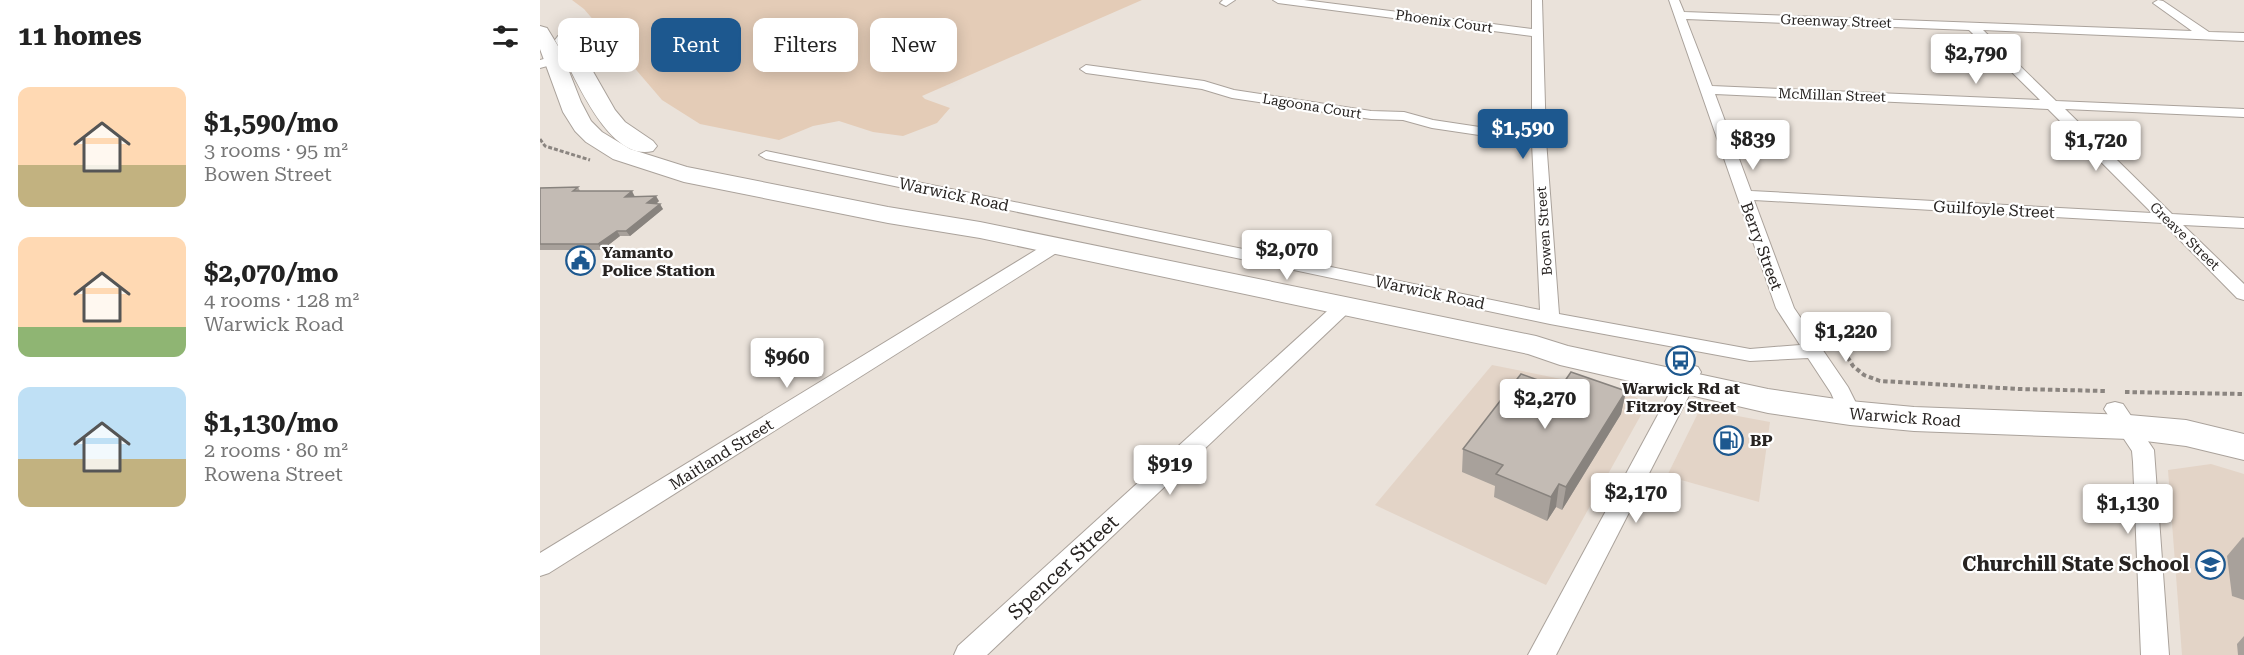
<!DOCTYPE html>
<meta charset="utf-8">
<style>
:root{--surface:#fff;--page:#f6f6f6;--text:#222;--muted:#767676;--accent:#1d588f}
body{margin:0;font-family:"Roboto Serif",serif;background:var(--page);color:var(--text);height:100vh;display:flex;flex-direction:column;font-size:22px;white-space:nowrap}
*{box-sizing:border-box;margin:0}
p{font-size:20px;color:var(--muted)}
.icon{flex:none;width:33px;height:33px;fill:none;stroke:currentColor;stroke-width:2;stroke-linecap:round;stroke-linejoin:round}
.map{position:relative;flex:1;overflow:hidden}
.sheet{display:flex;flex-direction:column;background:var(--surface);width:540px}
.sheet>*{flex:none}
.guide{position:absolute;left:18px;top:18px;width:570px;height:54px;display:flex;gap:12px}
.price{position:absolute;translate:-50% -51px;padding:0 14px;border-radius:6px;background:#fff;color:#222;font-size:20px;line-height:39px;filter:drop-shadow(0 2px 3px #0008)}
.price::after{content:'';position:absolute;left:50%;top:36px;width:18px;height:14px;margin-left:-9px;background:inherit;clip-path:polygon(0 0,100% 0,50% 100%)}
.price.on{background:var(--accent);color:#fff}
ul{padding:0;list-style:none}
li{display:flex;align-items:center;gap:18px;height:150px;padding:0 18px}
li span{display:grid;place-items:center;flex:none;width:168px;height:120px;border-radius:12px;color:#555}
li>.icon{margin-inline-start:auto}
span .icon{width:72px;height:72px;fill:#fffc;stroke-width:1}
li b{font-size:26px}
h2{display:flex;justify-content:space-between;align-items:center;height:72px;padding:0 18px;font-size:26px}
.pill{padding:0 21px;border-radius:12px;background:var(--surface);box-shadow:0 3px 15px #0003;font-size:21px;line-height:54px}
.pill.on{background:var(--accent);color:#fff}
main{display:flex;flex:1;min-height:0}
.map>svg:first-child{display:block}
</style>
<main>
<section class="sheet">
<h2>11 homes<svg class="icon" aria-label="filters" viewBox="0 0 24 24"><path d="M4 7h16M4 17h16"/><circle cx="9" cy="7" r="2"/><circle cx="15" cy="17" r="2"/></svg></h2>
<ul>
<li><span style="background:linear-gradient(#ffd9b3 65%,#c2b280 0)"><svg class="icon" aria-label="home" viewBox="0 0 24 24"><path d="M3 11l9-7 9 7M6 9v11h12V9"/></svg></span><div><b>$1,590/mo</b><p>3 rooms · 95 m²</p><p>Bowen Street</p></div></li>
<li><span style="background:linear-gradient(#ffd9b3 75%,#8fb573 0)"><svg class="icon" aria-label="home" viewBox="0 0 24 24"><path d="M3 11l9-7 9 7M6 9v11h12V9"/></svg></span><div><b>$2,070/mo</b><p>4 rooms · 128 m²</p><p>Warwick Road</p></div></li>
<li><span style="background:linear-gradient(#bfe0f5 60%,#c2b280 0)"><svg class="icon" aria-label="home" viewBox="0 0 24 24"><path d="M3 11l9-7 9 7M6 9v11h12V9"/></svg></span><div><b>$1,130/mo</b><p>2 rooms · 80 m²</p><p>Rowena Street</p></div></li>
</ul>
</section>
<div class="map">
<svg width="1704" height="655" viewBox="0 0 1704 655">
<rect width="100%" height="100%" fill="#eae2da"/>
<g fill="#e3d4c7">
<polygon points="952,365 1091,393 1106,406 1006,585 835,505"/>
<polygon points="1160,409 1230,422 1219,502 1127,476"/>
<polygon points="1671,464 1704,474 1704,655 1642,655 1628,470"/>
</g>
<polygon fill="#e4ccb7" points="32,0 602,0 382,96 385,99 410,108 397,123 363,136 333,132 299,121 273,126 239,140 160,124 122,100 44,9"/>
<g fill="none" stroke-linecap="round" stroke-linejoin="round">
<defs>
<g id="street">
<polygon points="683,0 695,0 686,6 680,3"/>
<path d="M733 0H764L992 29V0H1002L1006 140 1019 314 1210 349 1260 345 1236 308 1129 0H1139L1144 12 1652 31 1613 3 1618 0 1623 1 1669 32 1704 33V41L1443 30 1516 101 1704 109V117L1525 109 1632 214 1704 218V228L1643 225 1704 284V300L1697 298 1623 223 1214 200 1254 308 1308 387 1321 413 1318 418 1310 420 1302 418 1291 393 1268 358 1210 361 1010 324 226 159 219 155 226 151 1000 310 992 143 892 128 863 120 831 119 692 98 662 89 546 73 540 69 546 65 664 81 694 90 831 111 864 112 893 120 992 135V36L738 3ZM1146 19 1429 30 1500 100 1172 86ZM1175 94 1508 109 1612 213 1211 191Z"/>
<polygon points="29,52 33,53 35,56 33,59 0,68 0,60"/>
<polygon points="515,241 521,242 524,246 521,250 9,573 0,576 0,553 509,242"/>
<polygon points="803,301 810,303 812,307 810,311 447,655 414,655 418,646 796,303"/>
<polygon points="1151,365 1158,367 1161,372 1016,655 988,655 1141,372 1144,367"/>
<polygon points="1575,402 1583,404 1614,450 1629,655 1601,655 1593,462 1592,451 1564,409 1567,404"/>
</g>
<g id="primary">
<polygon points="0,26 7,28 21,51 41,102 51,121 62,132 90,149 147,167 348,207 440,222 996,336 1028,346 1228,389 1310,401 1374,407 1589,415 1646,420 1704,434 1704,460 1646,446 1589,439 1374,431 1310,425 1228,413 1020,365 988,354 440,238 348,223 144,182 73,159 46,142 35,131 23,112 0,49"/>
<path d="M25 34 32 36 35 40 75 110 85 122 113 141 117 146 113 151C67 163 33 71 15 40L18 36Z"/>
</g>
</defs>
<use href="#street" stroke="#aaa29b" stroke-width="2"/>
<use href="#primary" stroke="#aaa29b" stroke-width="2"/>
<polyline stroke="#8b8580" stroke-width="3" stroke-dasharray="4 2" stroke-linecap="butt" points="0,139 5,146 50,160"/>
<g stroke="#8b8580" stroke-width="4" stroke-dasharray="4.5 3" stroke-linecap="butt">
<polyline points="1274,314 1289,326 1296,339"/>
<polyline points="1287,339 1297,340 1313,366 1324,375 1340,381 1479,389 1565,391"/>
<polyline points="1585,392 1704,394"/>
</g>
<use href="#street" fill="#fff" fill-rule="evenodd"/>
<use href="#primary" fill="#fff" fill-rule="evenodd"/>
</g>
<g fill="#a8a19b">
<polygon points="38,187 40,191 95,196 119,201 116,204 123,209 90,236 80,236 62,250 0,250 0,188"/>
<polygon points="1020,388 1086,391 1081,414 1022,510 1016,507 1007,521 954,497 955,486 922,472 923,449"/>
<polygon points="1703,537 1704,538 1704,600 1692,596 1687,556"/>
<polygon points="1704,636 1704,655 1698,655 1697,644"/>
</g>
<g fill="#88837e">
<polygon points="92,191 95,197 85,197"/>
<polygon points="116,196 119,201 110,209 107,203"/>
<polygon points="120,204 123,209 90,236 86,231"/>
<polygon points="77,231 80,236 62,250 58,244"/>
<polygon points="1086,391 1081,414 1022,510 1026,487"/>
<polygon points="1019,484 1016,507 1007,521 1011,497"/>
</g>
<g fill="#c3bbb4" stroke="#88837e" stroke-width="1.5">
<polygon points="38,187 33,191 92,191 85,197 116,196 107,203 120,204 86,231 77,231 58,244 0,244 0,188"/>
<polygon points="1031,372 1086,391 1026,487 1019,484 1011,497 956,474 963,465 923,449 981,374 1020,388"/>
</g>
<defs>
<symbol id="civic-ring" viewBox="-11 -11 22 22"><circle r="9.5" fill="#fff" stroke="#1d588f" stroke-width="1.5"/><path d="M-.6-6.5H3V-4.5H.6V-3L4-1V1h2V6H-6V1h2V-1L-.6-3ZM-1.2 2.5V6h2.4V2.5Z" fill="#1d588f"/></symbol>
<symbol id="bus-ring" viewBox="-11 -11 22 22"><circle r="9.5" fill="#fff" stroke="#1d588f" stroke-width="1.5"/><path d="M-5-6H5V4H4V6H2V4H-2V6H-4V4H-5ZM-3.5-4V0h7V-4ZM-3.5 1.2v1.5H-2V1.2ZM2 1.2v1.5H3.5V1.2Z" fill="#1d588f"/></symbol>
<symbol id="fuel-ring" viewBox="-11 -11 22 22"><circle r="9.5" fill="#fff" stroke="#1d588f" stroke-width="1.5"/><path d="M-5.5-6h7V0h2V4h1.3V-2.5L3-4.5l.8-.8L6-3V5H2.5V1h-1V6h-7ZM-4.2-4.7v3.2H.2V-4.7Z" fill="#1d588f"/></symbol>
<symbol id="school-ring" viewBox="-11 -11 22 22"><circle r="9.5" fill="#fff" stroke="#1d588f" stroke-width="1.5"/><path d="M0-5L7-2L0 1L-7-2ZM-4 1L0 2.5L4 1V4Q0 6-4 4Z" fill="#1d588f"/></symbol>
</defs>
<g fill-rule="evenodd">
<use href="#civic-ring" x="24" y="244" width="33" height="33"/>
<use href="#bus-ring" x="1124" y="344" width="33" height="33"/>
<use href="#fuel-ring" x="1172" y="424" width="33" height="33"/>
<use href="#school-ring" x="1654" y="548" width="33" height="33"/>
</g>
<g text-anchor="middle" stroke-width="4.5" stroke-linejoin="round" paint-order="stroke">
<g font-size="14" fill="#272321" stroke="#fff">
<text transform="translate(904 21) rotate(8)" y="5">Phoenix Court</text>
<text transform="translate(1296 21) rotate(2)" y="5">Greenway Street</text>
<text transform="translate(1292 95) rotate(2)" y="5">McMillan Street</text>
<text transform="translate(772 106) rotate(9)" y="5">Lagoona Court</text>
<text transform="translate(1004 231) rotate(-94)" y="5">Bowen Street</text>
<text transform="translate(1645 236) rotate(44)" y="5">Greave Street</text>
</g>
<g font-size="16" fill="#272321" stroke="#fff">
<text transform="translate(414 194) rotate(12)" y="6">Warwick Road</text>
<text transform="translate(1454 209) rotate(3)" y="6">Guilfoyle Street</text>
<text transform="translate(1222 246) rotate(70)" y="6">Berry Street</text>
<text transform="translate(890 292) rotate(12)" y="6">Warwick Road</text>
<text transform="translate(1365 417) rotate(4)" y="6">Warwick Road</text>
<text transform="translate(181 454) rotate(-32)" y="6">Maitland Street</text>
</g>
<g font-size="16" font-weight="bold" fill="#272321" stroke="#fff" text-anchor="start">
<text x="62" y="258">Yamanto<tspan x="62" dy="18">Police Station</tspan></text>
<text x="1141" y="394" text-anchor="middle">Warwick Rd at<tspan x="1141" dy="18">Fitzroy Street</tspan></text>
<text x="1210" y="446">BP</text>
</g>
<g font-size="20" font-weight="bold" fill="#272321" stroke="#fff" text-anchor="end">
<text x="1649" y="571">Churchill State School</text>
</g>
<g font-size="20" fill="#272321" stroke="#fff">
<text transform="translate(523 567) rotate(-43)" y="7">Spencer Street</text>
</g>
</g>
</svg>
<b class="price" style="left:1436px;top:85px">$2,790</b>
<b class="price on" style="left:983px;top:160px">$1,590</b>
<b class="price" style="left:1213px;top:171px">$839</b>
<b class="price" style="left:1556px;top:172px">$1,720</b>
<b class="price" style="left:747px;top:281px">$2,070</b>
<b class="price" style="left:1306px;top:363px">$1,220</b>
<b class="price" style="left:247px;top:389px">$960</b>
<b class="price" style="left:1005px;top:430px">$2,270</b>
<b class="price" style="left:630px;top:496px">$919</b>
<b class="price" style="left:1096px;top:524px">$2,170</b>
<b class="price" style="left:1588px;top:535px">$1,130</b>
<div class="guide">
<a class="pill">Buy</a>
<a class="pill on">Rent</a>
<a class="pill">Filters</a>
<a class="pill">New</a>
</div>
</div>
</main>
